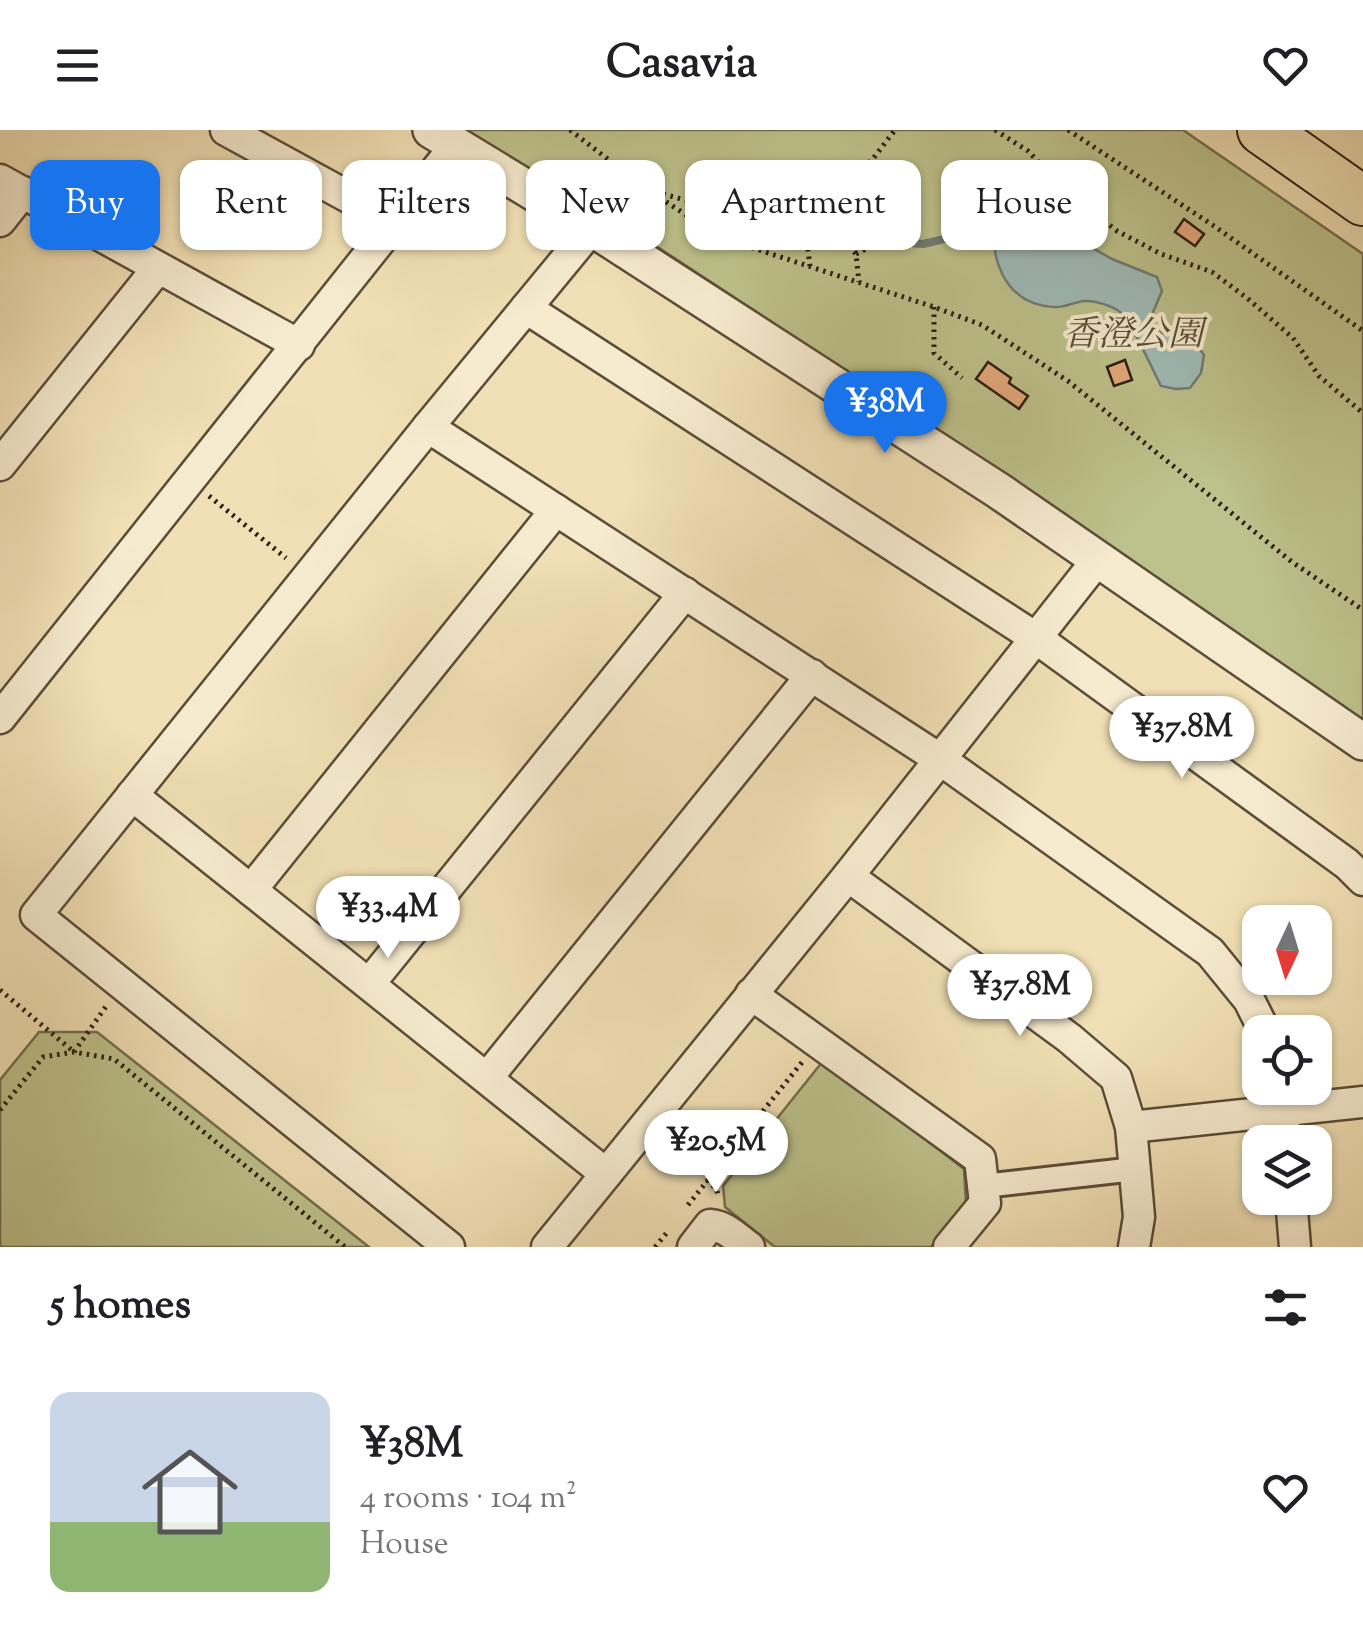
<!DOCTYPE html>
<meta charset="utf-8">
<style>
:root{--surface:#fff;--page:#f6f6f6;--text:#202124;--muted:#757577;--accent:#1a73e8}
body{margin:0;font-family:"Sorts Mill Goudy","Noto Serif JP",serif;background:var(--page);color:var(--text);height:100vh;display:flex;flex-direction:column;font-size:38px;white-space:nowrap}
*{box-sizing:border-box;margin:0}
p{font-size:32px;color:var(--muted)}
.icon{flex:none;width:55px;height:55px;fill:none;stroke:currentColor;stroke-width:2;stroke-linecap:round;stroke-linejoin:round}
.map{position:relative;height:1117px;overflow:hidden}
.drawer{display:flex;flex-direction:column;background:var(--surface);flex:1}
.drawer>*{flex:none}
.guide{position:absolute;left:30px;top:30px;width:1305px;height:90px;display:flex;gap:20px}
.needle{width:65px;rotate:184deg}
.fabs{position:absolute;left:1242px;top:775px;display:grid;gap:20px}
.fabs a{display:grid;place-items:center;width:90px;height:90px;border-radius:20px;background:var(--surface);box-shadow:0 2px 8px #0004;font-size:50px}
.price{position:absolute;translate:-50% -85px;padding:0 22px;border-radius:35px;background:#fff;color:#222;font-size:32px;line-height:65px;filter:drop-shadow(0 2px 5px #0008)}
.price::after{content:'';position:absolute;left:50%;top:60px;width:30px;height:22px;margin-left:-15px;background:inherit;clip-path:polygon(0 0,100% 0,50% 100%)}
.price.current{background:var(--accent);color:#fff}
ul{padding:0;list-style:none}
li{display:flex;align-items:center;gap:30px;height:250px;padding:0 50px}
li span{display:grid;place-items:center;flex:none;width:280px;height:200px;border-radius:20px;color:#555}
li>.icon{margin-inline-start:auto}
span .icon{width:120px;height:120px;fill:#fffc;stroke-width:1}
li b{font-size:42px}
h2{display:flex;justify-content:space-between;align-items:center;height:120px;padding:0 50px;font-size:42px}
.chip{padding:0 35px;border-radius:20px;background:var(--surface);box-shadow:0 2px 8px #0004;font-size:35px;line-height:90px}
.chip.current{background:var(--accent);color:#fff}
header{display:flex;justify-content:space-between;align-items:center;height:130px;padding:0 50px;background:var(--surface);font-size:45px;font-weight:700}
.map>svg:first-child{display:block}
</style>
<header><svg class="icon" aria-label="menu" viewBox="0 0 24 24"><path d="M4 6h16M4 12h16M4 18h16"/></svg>Casavia<svg class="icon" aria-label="heart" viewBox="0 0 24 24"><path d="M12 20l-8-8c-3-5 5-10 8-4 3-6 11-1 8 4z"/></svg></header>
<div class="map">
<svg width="1363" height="1117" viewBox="0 0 1363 1117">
<rect width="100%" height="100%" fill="#f1e0b5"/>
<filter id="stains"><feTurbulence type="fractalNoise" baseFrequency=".002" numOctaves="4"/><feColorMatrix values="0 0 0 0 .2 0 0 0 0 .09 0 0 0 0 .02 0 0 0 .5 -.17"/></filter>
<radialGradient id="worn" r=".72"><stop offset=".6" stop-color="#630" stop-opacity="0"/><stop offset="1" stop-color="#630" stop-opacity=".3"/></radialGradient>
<g fill="#bdc18b" stroke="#746e4e" stroke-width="2.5">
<polygon points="464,0 1183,0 1363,124 1363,592 1009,348 615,89"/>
<polygon points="39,902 97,902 369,1117 0,1117 0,950"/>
<polygon points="823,931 964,1039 966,1073 931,1117 775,1117 725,1077 723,1056"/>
</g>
<path fill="#9fbbb7" stroke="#707b74" stroke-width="2.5" d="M1015 69 1040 73 1056 83 1082 112 1112 129 1157 147 1162 161 1151 187 1153 200C1177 211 1186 197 1204 225L1201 243 1190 258 1176 259 1161 256C1153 241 1131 190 1120 182 1112 176 1095 170 1084 171 1074 172 1065 178 1054 177 1002 174 988 125 995 80Z"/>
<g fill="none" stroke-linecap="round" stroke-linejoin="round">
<polyline stroke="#707b74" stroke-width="8" points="861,103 892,112 923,114 992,98"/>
</g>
<g fill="#e2a87b" stroke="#2a1c10" stroke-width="2.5">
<polygon points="1184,89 1204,104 1195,116 1175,102"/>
<polygon points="1125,230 1132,250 1114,256 1107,237"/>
<polygon points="988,232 1011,248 1009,253 1028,266 1019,279 976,249"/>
</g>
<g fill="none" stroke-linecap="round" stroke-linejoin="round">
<defs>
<polyline id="pedestrian" points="984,1056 1135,1039"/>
<g id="minor">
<polyline points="226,0 396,93"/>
<polyline points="0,50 299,215"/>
<polyline points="0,91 23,62"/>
<polyline points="526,178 1036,508 1347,734 1363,750"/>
<polyline points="428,297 941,630 1210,822 1249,870 1265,902"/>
<polyline points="0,335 158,138"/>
<polyline points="0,588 457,14"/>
<polyline points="132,665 606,1044"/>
<polyline points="848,746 1069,908 1116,948 1131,997 1139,1087 1134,1117"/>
<polyline points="251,760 556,380"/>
<polyline points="369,854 685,463"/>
<polyline points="751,864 980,1029 985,1073 949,1117"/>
<polyline points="487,948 812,545"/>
<polyline points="1279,958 1286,1012"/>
<polyline points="1131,997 1363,972"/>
<polyline points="1291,1068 1295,1117"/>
<polyline points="449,1117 36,785 428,297 592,98"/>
<polyline points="547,1117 848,746 1099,428"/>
<path d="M693 1117 710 1095C726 1096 736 1108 749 1117"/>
</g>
<polyline id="tertiary" points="431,0 592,98 999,361 1363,612"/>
<polyline id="trunk" points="1262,0 1363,71"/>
</defs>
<use href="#pedestrian" stroke="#5c4d39" stroke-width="28"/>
<use href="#minor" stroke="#5c4d39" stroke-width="35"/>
<use href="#tertiary" stroke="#5c4d39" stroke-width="40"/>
<use href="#trunk" stroke="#2a1c10" stroke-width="52"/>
<g stroke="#2a1c10" stroke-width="5" stroke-dasharray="2.5 5" stroke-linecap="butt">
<polyline points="570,0 648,60 703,96 750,117 934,177 982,195 1068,251 1292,432 1363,480"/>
<polyline points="995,0 1028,21 1063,58 1117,101 1161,124 1212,142 1247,168 1293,208 1319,246 1363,283"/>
<polyline points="1068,0 1214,96 1363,201"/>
<polyline points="836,55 846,79 841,91 839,102 856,124 859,152"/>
<polyline points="656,62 714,78 775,75 836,55 872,30 895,0"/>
<polyline points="801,67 810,136"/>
<path d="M846 79 868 80 881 88C879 111 876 115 856 124"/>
<polyline points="934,177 934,223 962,248"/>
<polyline points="209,366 286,428"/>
<polyline points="0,860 74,922"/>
<polyline points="74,922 107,875"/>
<polyline points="0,980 43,927 74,922 114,929 345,1117"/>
<polyline points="707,1050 717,1060 718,1068"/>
<polyline points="688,1075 803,931"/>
<polyline points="655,1117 669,1100"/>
</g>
<use href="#pedestrian" stroke="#f6ebcf" stroke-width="22"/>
<use href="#minor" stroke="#f6ebcf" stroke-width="30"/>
<use href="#tertiary" stroke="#f6ebcf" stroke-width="35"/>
<use href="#trunk" stroke="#f1e0b5" stroke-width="48"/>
</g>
<g text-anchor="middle" stroke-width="8" stroke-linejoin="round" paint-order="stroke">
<g font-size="35" font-style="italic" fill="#564e35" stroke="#f6ebcf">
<text x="1133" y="215">香澄公園</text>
</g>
</g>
<rect width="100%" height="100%" filter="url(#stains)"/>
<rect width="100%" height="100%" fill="url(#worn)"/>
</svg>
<div class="fabs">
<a><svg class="needle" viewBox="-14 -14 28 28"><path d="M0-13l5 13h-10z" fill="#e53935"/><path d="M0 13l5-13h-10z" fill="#757577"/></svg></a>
<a><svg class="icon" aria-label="locate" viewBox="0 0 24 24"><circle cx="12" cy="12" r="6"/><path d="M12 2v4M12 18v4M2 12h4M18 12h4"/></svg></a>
<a><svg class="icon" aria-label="layers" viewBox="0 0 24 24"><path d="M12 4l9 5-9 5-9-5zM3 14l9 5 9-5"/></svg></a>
</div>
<b class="price current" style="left:885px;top:326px">¥38M</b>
<b class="price" style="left:1182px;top:651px">¥37.8M</b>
<b class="price" style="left:388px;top:831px">¥33.4M</b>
<b class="price" style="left:1020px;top:909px">¥37.8M</b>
<b class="price" style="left:716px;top:1065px">¥20.5M</b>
<div class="guide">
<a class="chip current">Buy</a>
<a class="chip">Rent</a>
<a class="chip">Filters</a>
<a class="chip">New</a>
<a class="chip">Apartment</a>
<a class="chip">House</a>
</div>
</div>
<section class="drawer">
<h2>5 homes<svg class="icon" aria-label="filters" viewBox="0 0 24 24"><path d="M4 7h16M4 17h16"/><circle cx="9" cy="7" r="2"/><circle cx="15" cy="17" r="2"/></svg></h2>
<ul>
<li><span style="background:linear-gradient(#c9d6e8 65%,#8fb573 0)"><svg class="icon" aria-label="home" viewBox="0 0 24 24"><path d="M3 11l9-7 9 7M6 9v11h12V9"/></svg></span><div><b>¥38M</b><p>4 rooms · 104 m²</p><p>House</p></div><svg class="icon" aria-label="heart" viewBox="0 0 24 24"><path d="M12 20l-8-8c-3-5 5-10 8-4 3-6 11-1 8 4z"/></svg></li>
</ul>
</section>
